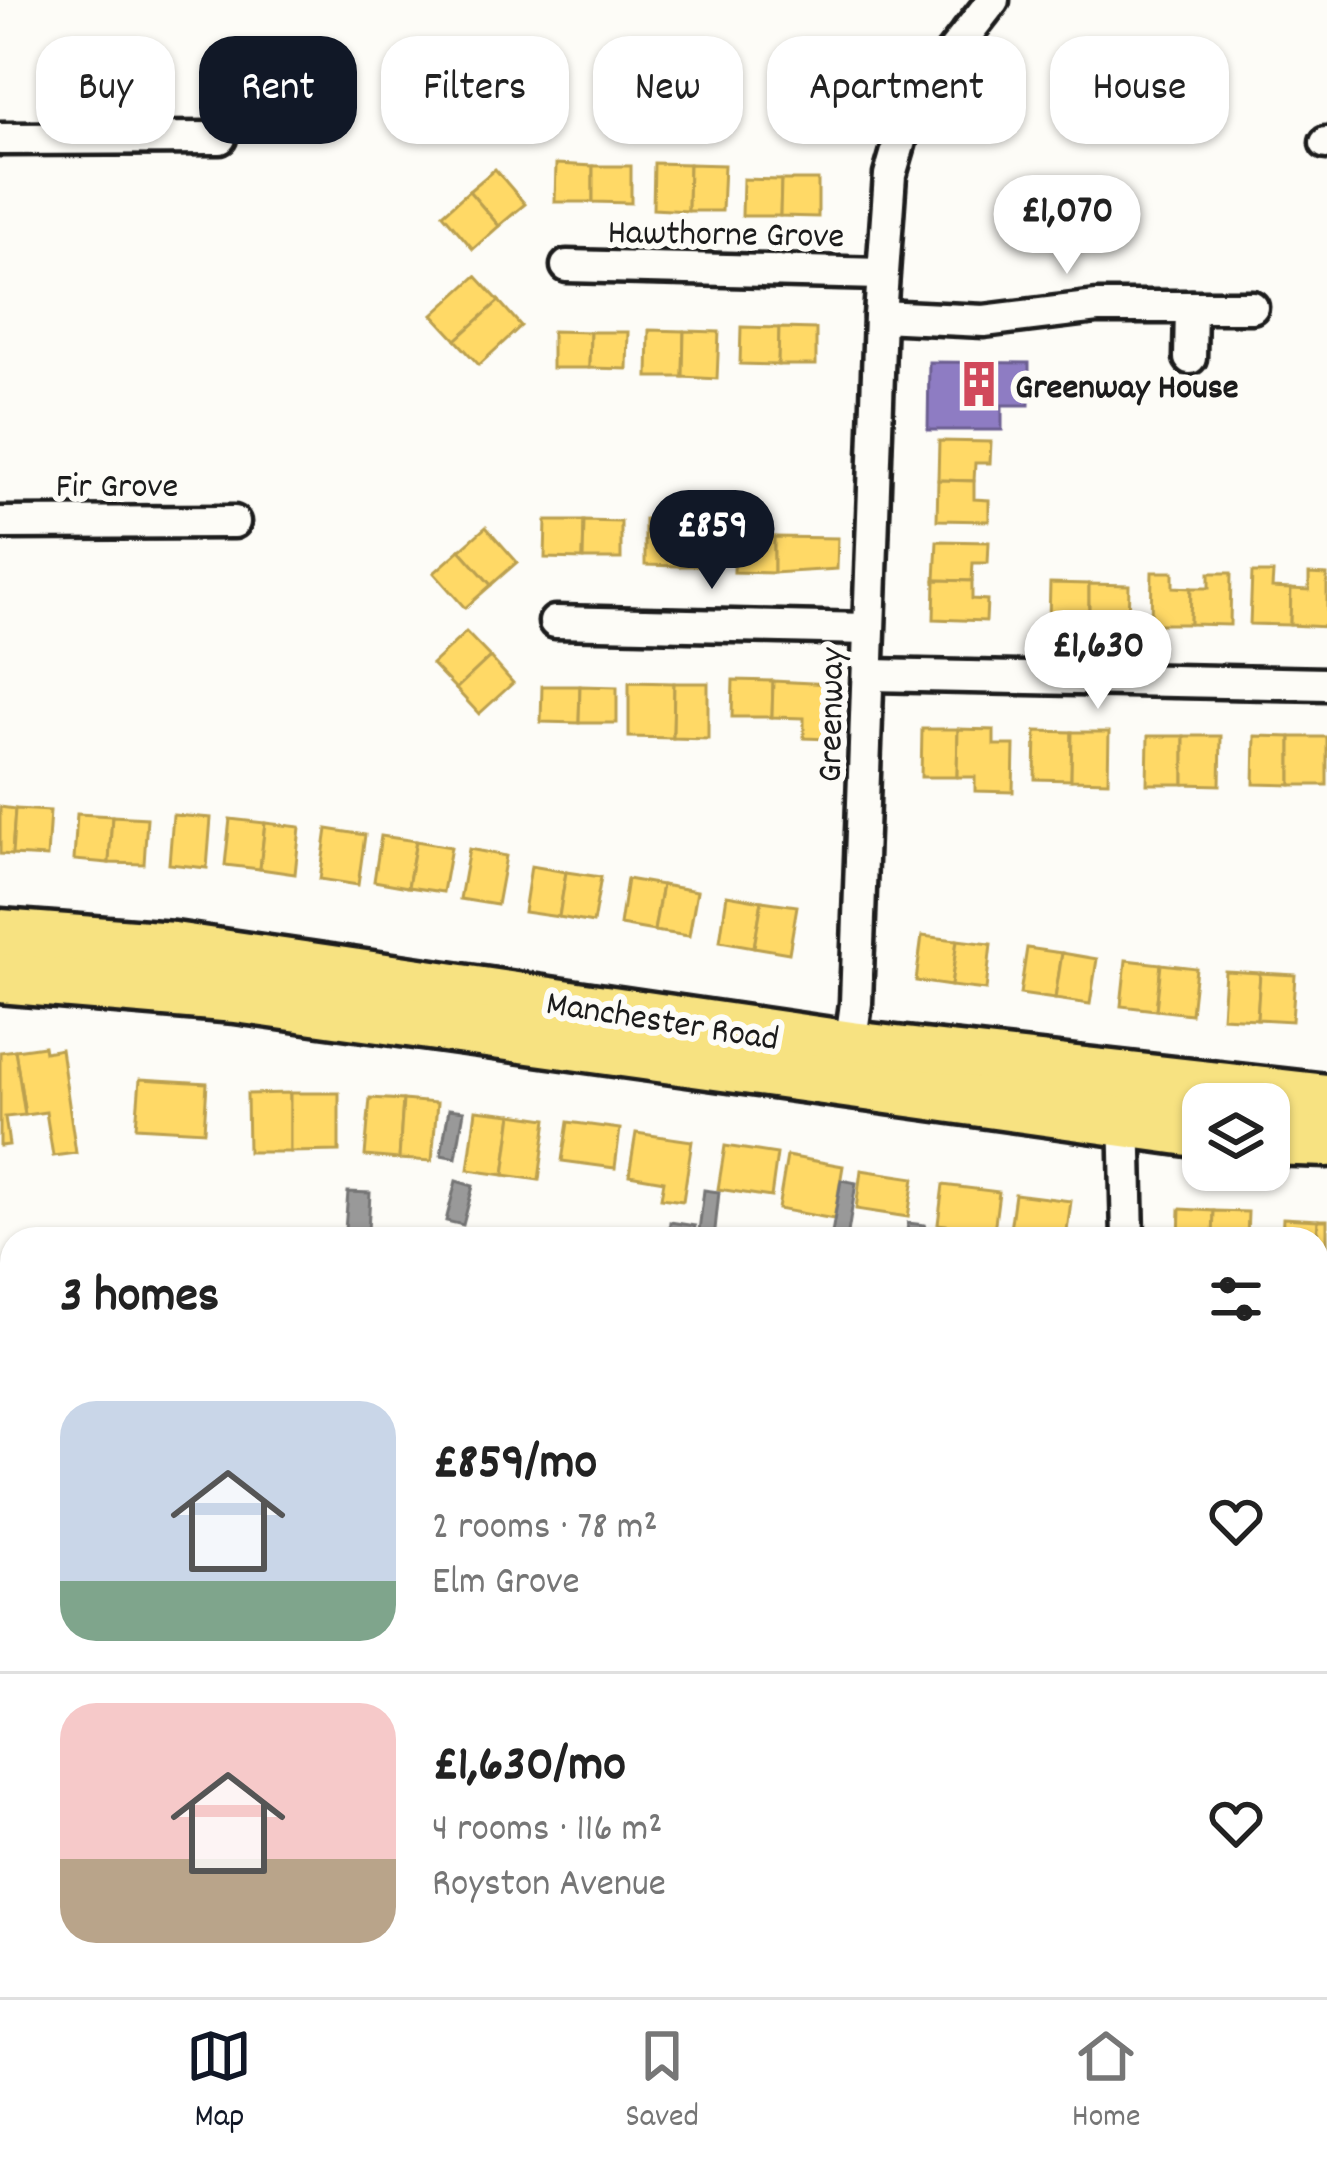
<!DOCTYPE html>
<meta charset="utf-8">
<style>
:root{--surface:#fff;--page:#f6f6f6;--text:#222;--muted:#767676;--line:#e0e0e0;--accent:#111827}
body{margin:0;font-family:Dekko,sans-serif;background:var(--page);color:var(--text);height:100vh;display:flex;flex-direction:column;font-size:45px;white-space:nowrap}
*{box-sizing:border-box;margin:0}
p{font-size:39px;color:var(--muted)}
.icon{flex:none;width:66px;height:66px;fill:none;stroke:currentColor;stroke-width:2;stroke-linecap:round;stroke-linejoin:round}
.map{position:relative;flex:1;overflow:hidden}
.details{position:absolute;left:0px;top:1227px;width:1329px;height:771px;display:flex;flex-direction:column;background:var(--surface);border-radius:36px 36px 0 0;box-shadow:0 3px 9px #0004}
.details>*{flex:none}
.banner{position:absolute;left:36px;top:36px;width:1257px;height:108px;display:flex;gap:24px}
.tools{position:absolute;left:1182px;top:1083px;display:grid;gap:24px}
.tools a{display:grid;place-items:center;width:108px;height:108px;border-radius:24px;background:var(--surface);box-shadow:0 3px 9px #0004;font-size:60px}
.price{position:absolute;translate:-50% -102px;padding:0 27px;border-radius:42px;background:#fff;color:#222;font-size:39px;line-height:78px;filter:drop-shadow(0 3px 6px #0008)}
.price::after{content:'';position:absolute;left:50%;top:72px;width:36px;height:27px;margin-left:-18px;background:inherit;clip-path:polygon(0 0,100% 0,50% 100%)}
.price.selected{background:var(--accent);color:#fff}
ul{padding:0;list-style:none}
li{display:flex;align-items:center;gap:36px;height:300px;padding:0 60px}
li+li{border-top:3px solid var(--line)}
li span{display:grid;place-items:center;flex:none;width:336px;height:240px;border-radius:36px;color:#555}
li>.icon{margin-inline-start:auto}
span .icon{width:144px;height:144px;fill:#fffc;stroke-width:1}
li b{font-size:51px}
h2{display:flex;justify-content:space-between;align-items:center;height:144px;padding:0 60px;font-size:51px}
.tag{padding:0 42px;border-radius:36px;background:var(--surface);box-shadow:0 3px 9px #0004;font-size:42px;line-height:108px}
.tag.selected{background:var(--accent);color:#fff}
.dock{display:flex;justify-content:space-around;align-items:center;height:168px;border-top:3px solid var(--line);background:var(--surface);font-size:33px;color:var(--muted)}
.dock a{display:grid;justify-items:center;gap:6px}
.dock .selected{color:var(--accent)}
.map>svg:first-child{display:block}
</style>
<div class="map">
<svg width="1327" height="1997" viewBox="0 0 1327 1997">
<rect width="100%" height="100%" fill="#fdfcf7"/>
<filter id="ink" filterUnits="userSpaceOnUse"><feTurbulence type="fractalNoise" baseFrequency=".00833" numOctaves="2"/><feDisplacementMap in="SourceGraphic" scale="24" xChannelSelector="R" yChannelSelector="G"/><feConvolveMatrix kernelMatrix="1 2 1 2 8 2 1 2 1" color-interpolation-filters="sRGB"/></filter>
<g filter="url(#ink)">
<g fill="#ffd966" stroke="#bba050" stroke-width="3">
<polygon points="654,163 689,164 688,211 653,209"/>
<polygon points="556,164 593,166 593,202 555,202"/>
<polygon points="689,164 724,165 722,211 688,211"/>
<polygon points="593,166 631,166 631,203 593,202"/>
<polygon points="495,169 525,204 499,226 469,191"/>
<polygon points="743,179 781,180 780,216 742,216"/>
<polygon points="781,180 818,180 818,217 780,216"/>
<polygon points="469,191 499,226 473,249 443,214"/>
<polygon points="476,276 499,301 456,340 433,315"/>
<polygon points="499,301 521,326 479,365 456,340"/>
<polygon points="741,327 779,328 778,365 740,364"/>
<polygon points="779,328 816,329 816,365 778,365"/>
<polygon points="649,330 684,331 683,377 648,377"/>
<polygon points="552,331 590,332 589,368 552,368"/>
<polygon points="684,331 719,332 717,379 683,377"/>
<polygon points="590,332 628,332 627,369 589,368"/>
<polygon points="939,441 991,442 990,463 975,463 974,481 938,480"/>
<polygon points="938,480 974,481 974,499 989,500 989,521 937,520"/>
<polygon points="645,519 680,519 679,566 645,565"/>
<polygon points="680,519 714,520 714,566 679,566"/>
<polygon points="546,521 584,521 583,559 545,558"/>
<polygon points="584,521 621,522 621,559 583,559"/>
<polygon points="486,527 517,562 491,585 460,550"/>
<polygon points="735,536 774,537 774,573 734,572"/>
<polygon points="774,537 838,538 837,569 774,573"/>
<polygon points="937,541 989,542 988,563 973,563 972,581 935,580"/>
<polygon points="460,550 491,585 465,608 434,573"/>
<polygon points="1152,572 1173,572 1173,587 1191,588 1190,624 1151,624"/>
<polygon points="1209,573 1231,573 1230,625 1190,624 1191,588 1209,588"/>
<polygon points="1252,573 1273,573 1272,588 1291,589 1290,625 1250,624"/>
<polygon points="1309,574 1327,575 1327,627 1290,625 1291,589 1309,590"/>
<polygon points="935,580 972,581 972,599 987,600 986,621 934,619"/>
<polygon points="1050,583 1089,584 1089,621 1049,620"/>
<polygon points="1089,584 1129,585 1128,621 1089,621"/>
<polygon points="466,632 490,657 456,689 432,664"/>
<polygon points="490,657 513,683 479,714 456,689"/>
<polygon points="733,680 773,681 772,717 732,717"/>
<polygon points="773,681 830,684 829,739 804,738 804,718 772,717"/>
<polygon points="629,682 674,683 673,738 629,737"/>
<polygon points="674,683 708,683 708,739 673,738"/>
<polygon points="542,686 580,686 579,723 541,722"/>
<polygon points="580,686 617,687 617,723 579,723"/>
<polygon points="922,729 958,729 957,777 921,777"/>
<polygon points="958,729 994,730 994,745 1014,745 1013,792 975,791 975,777 957,777"/>
<polygon points="1036,731 1072,732 1071,780 1035,779"/>
<polygon points="1072,732 1109,732 1108,781 1071,780"/>
<polygon points="1148,736 1184,736 1184,784 1147,784"/>
<polygon points="1184,736 1221,736 1220,785 1184,784"/>
<polygon points="1255,736 1291,737 1291,785 1254,784"/>
<rect x="1291" y="737" width="36" height="48"/>
<polygon points="0,807 15,809 12,855 0,854"/>
<polygon points="15,809 50,811 47,857 12,855"/>
<polygon points="77,814 112,816 109,863 74,860"/>
<polygon points="173,815 211,818 207,868 169,864"/>
<polygon points="112,816 147,818 144,864 109,863"/>
<polygon points="230,819 265,823 260,869 225,865"/>
<polygon points="265,823 300,827 295,874 260,869"/>
<polygon points="327,829 365,835 358,885 320,879"/>
<polygon points="381,836 416,841 408,887 374,881"/>
<polygon points="416,841 451,847 443,892 408,887"/>
<polygon points="469,849 506,856 497,905 460,899"/>
<polygon points="531,866 566,872 559,917 524,912"/>
<polygon points="566,872 601,877 593,923 559,917"/>
<polygon points="627,879 662,885 654,931 620,925"/>
<polygon points="662,885 697,891 689,936 654,931"/>
<polygon points="727,895 762,901 754,947 720,941"/>
<polygon points="762,901 797,906 789,953 754,947"/>
<polygon points="922,936 957,940 951,986 916,981"/>
<polygon points="957,940 991,944 986,990 951,986"/>
<polygon points="1027,948 1062,953 1055,999 1020,994"/>
<polygon points="1062,953 1097,959 1090,1004 1055,999"/>
<polygon points="1126,960 1161,964 1156,1010 1121,1006"/>
<polygon points="1161,964 1196,968 1191,1014 1156,1010"/>
<polygon points="1225,971 1260,973 1257,1019 1222,1017"/>
<polygon points="1260,973 1295,975 1292,1021 1257,1019"/>
<polygon points="44,1046 45,1052 61,1049 76,1153 53,1156 46,1112 25,1115 15,1050"/>
<polygon points="15,1050 25,1115 5,1117 9,1145 0,1146 0,1052"/>
<polygon points="140,1079 207,1083 204,1131 136,1127"/>
<polygon points="290,1093 290,1152 248,1152 247,1094"/>
<polygon points="290,1093 339,1093 339,1151 290,1152"/>
<polygon points="370,1098 403,1100 399,1159 365,1156"/>
<polygon points="403,1100 437,1103 432,1161 399,1159"/>
<polygon points="476,1110 512,1114 504,1175 468,1170"/>
<polygon points="512,1114 547,1119 539,1180 504,1175"/>
<polygon points="568,1122 620,1129 615,1168 562,1161"/>
<polygon points="636,1133 692,1141 683,1201 661,1198 664,1181 629,1175"/>
<polygon points="725,1146 777,1154 771,1197 718,1189"/>
<polygon points="787,1156 843,1166 834,1219 778,1209"/>
<polygon points="861,1170 914,1178 908,1217 856,1209"/>
<polygon points="943,1185 999,1192 994,1231 938,1224"/>
<polygon points="1015,1194 1071,1201 1066,1239 1009,1237"/>
<polygon points="1180,1209 1214,1211 1213,1239 1179,1239"/>
<polygon points="1214,1211 1248,1212 1247,1239 1213,1239"/>
<polygon points="1283,1218 1318,1220 1317,1239 1282,1239"/>
<polygon points="1318,1220 1327,1220 1327,1266 1317,1266"/>
<polygon points="0,1311 12,1313 12,1363 0,1361"/>
<polygon points="1327,1657 1327,1687 1317,1688 1317,1659"/>
<polygon points="1321,1788 1327,1847 1317,1848 1317,1789"/>
<polygon points="1327,1873 1327,1930 1317,1932 1317,1874"/>
<polygon points="1327,1960 1327,1997 1300,1997 1298,1986 1317,1986 1317,1961"/>
<polygon points="86,1986 130,1986 132,1997 88,1997"/>
<polygon points="1128,1986 1164,1986 1166,1997 1129,1997"/>
<polygon points="458,1989 500,1991 499,1997 457,1997"/>
</g>
<polygon fill="#8e7cc3" stroke="#6c5f91" stroke-width="3" points="929,362 1029,363 1029,405 1002,405 1002,430 928,430"/>
<g fill="#999" stroke="#747474" stroke-width="3">
<polygon points="449,1109 464,1111 456,1158 441,1155"/>
<polygon points="841,1180 856,1183 847,1239 831,1239"/>
<polygon points="456,1181 473,1186 463,1225 446,1221"/>
<polygon points="704,1190 719,1192 714,1239 698,1239"/>
<polygon points="348,1192 370,1193 368,1231 345,1230"/>
<polygon points="670,1222 695,1226 693,1239 668,1239"/>
<polygon points="908,1223 925,1225 923,1239 906,1239"/>
</g>
<g fill="none" stroke-linecap="round" stroke-linejoin="round">
<defs>
<g id="street">
<polyline points="0,139 220,138"/>
<polyline points="1326,143 1327,143"/>
<polyline points="567,266 882,274"/>
<polyline points="880,316 984,321 1097,307 1252,307"/>
<polyline points="1190,358 1191,307"/>
<polyline points="0,523 234,522"/>
<polyline points="555,622 868,629"/>
<polyline points="870,675 1327,684"/>
<polyline points="848,1062 856,1003 880,316 890,175 910,107 993,0"/>
<polyline points="1125,1110 1128,1239"/>
<polyline points="0,1420 12,1422"/>
<polyline points="0,1827 12,1899"/>
<polyline points="26,1986 28,1997"/>
<polyline points="839,1986 840,1997"/>
<polyline points="1227,1986 1228,1997"/>
<polyline points="395,1997 396,1986"/>
</g>
<g id="primary">
<polyline points="0,934 173,947 851,1046 1327,1099"/>
<polyline points="0,978 236,998 1203,1133"/>
<polyline points="1269,1140 1327,1142"/>
</g>
</defs>
<use href="#street" stroke="#1c1c1c" stroke-width="39"/>
<use href="#primary" stroke="#1c1c1c" stroke-width="57"/>
<use href="#street" stroke="#fdfcf7" stroke-width="30"/>
<use href="#primary" stroke="#f7e281" stroke-width="48"/>
</g>
</g>
<defs>
<symbol id="building-bare" viewBox="-9 -9 18 18"><path d="M-4-6H4V6H1V3H-1V6H-4ZM-2.5-4.3h1.7v1.8h-1.7ZM.8-4.3h1.7v1.8H.8ZM-2.5-1h1.7V.8h-1.7ZM.8-1h1.7V.8H.8Z" fill="#d1495b" stroke="#fdfcf7" stroke-width="2.5" paint-order="stroke"/></symbol>
</defs>
<g fill-rule="evenodd">
<use href="#building-bare" x="946" y="351" width="66" height="66"/>
</g>
<g text-anchor="middle" stroke-width="12" stroke-linejoin="round" paint-order="stroke">
<g font-size="36" fill="#1c1c1c" stroke="#fdfcf7">
<text transform="translate(726 231) rotate(1)" y="13">Hawthorne Grove</text>
<text x="117" y="496">Fir Grove</text>
<text transform="translate(828 715) rotate(-89)" y="13">Greenway</text>
<text transform="translate(663 1018) rotate(9)" y="13">Manchester Road</text>
</g>
<g font-size="36" font-weight="bold" fill="#1c1c1c" stroke="#fdfcf7" text-anchor="start">
<text x="1015" y="397">Greenway House</text>
</g>
</g>
</svg>
<div class="tools">
<a><svg class="icon" aria-label="layers" viewBox="0 0 24 24"><path d="M12 4l9 5-9 5-9-5zM3 14l9 5 9-5"/></svg></a>
</div>
<b class="price" style="left:1067px;top:277px">£1,070</b>
<b class="price selected" style="left:712px;top:592px">£859</b>
<b class="price" style="left:1098px;top:712px">£1,630</b>
<div class="banner">
<a class="tag">Buy</a>
<a class="tag selected">Rent</a>
<a class="tag">Filters</a>
<a class="tag">New</a>
<a class="tag">Apartment</a>
<a class="tag">House</a>
</div>
<section class="details">
<h2>3 homes<svg class="icon" aria-label="filters" viewBox="0 0 24 24"><path d="M4 7h16M4 17h16"/><circle cx="9" cy="7" r="2"/><circle cx="15" cy="17" r="2"/></svg></h2>
<ul>
<li><span style="background:linear-gradient(#c9d6e8 75%,#7fa58c 0)"><svg class="icon" aria-label="home" viewBox="0 0 24 24"><path d="M3 11l9-7 9 7M6 9v11h12V9"/></svg></span><div><b>£859/mo</b><p>2 rooms · 78 m²</p><p>Elm Grove</p></div><svg class="icon" aria-label="heart" viewBox="0 0 24 24"><path d="M12 20l-8-8c-3-5 5-10 8-4 3-6 11-1 8 4z"/></svg></li>
<li><span style="background:linear-gradient(#f6c9c9 65%,#b9a48a 0)"><svg class="icon" aria-label="home" viewBox="0 0 24 24"><path d="M3 11l9-7 9 7M6 9v11h12V9"/></svg></span><div><b>£1,630/mo</b><p>4 rooms · 116 m²</p><p>Royston Avenue</p></div><svg class="icon" aria-label="heart" viewBox="0 0 24 24"><path d="M12 20l-8-8c-3-5 5-10 8-4 3-6 11-1 8 4z"/></svg></li>
</ul>
</section>
</div>
<nav class="dock">
<a class="selected"><svg class="icon" aria-label="map" viewBox="0 0 24 24"><path d="M3 6l6-2 6 2 6-2v14l-6 2-6-2-6 2zM9 4v14M15 6v14"/></svg>Map</a>
<a><svg class="icon" aria-label="saved" viewBox="0 0 24 24"><path d="M7 4h10v16l-5-4-5 4z"/></svg>Saved</a>
<a><svg class="icon" aria-label="home" viewBox="0 0 24 24"><path d="M3 11l9-7 9 7M6 9v11h12V9"/></svg>Home</a>
</nav>
